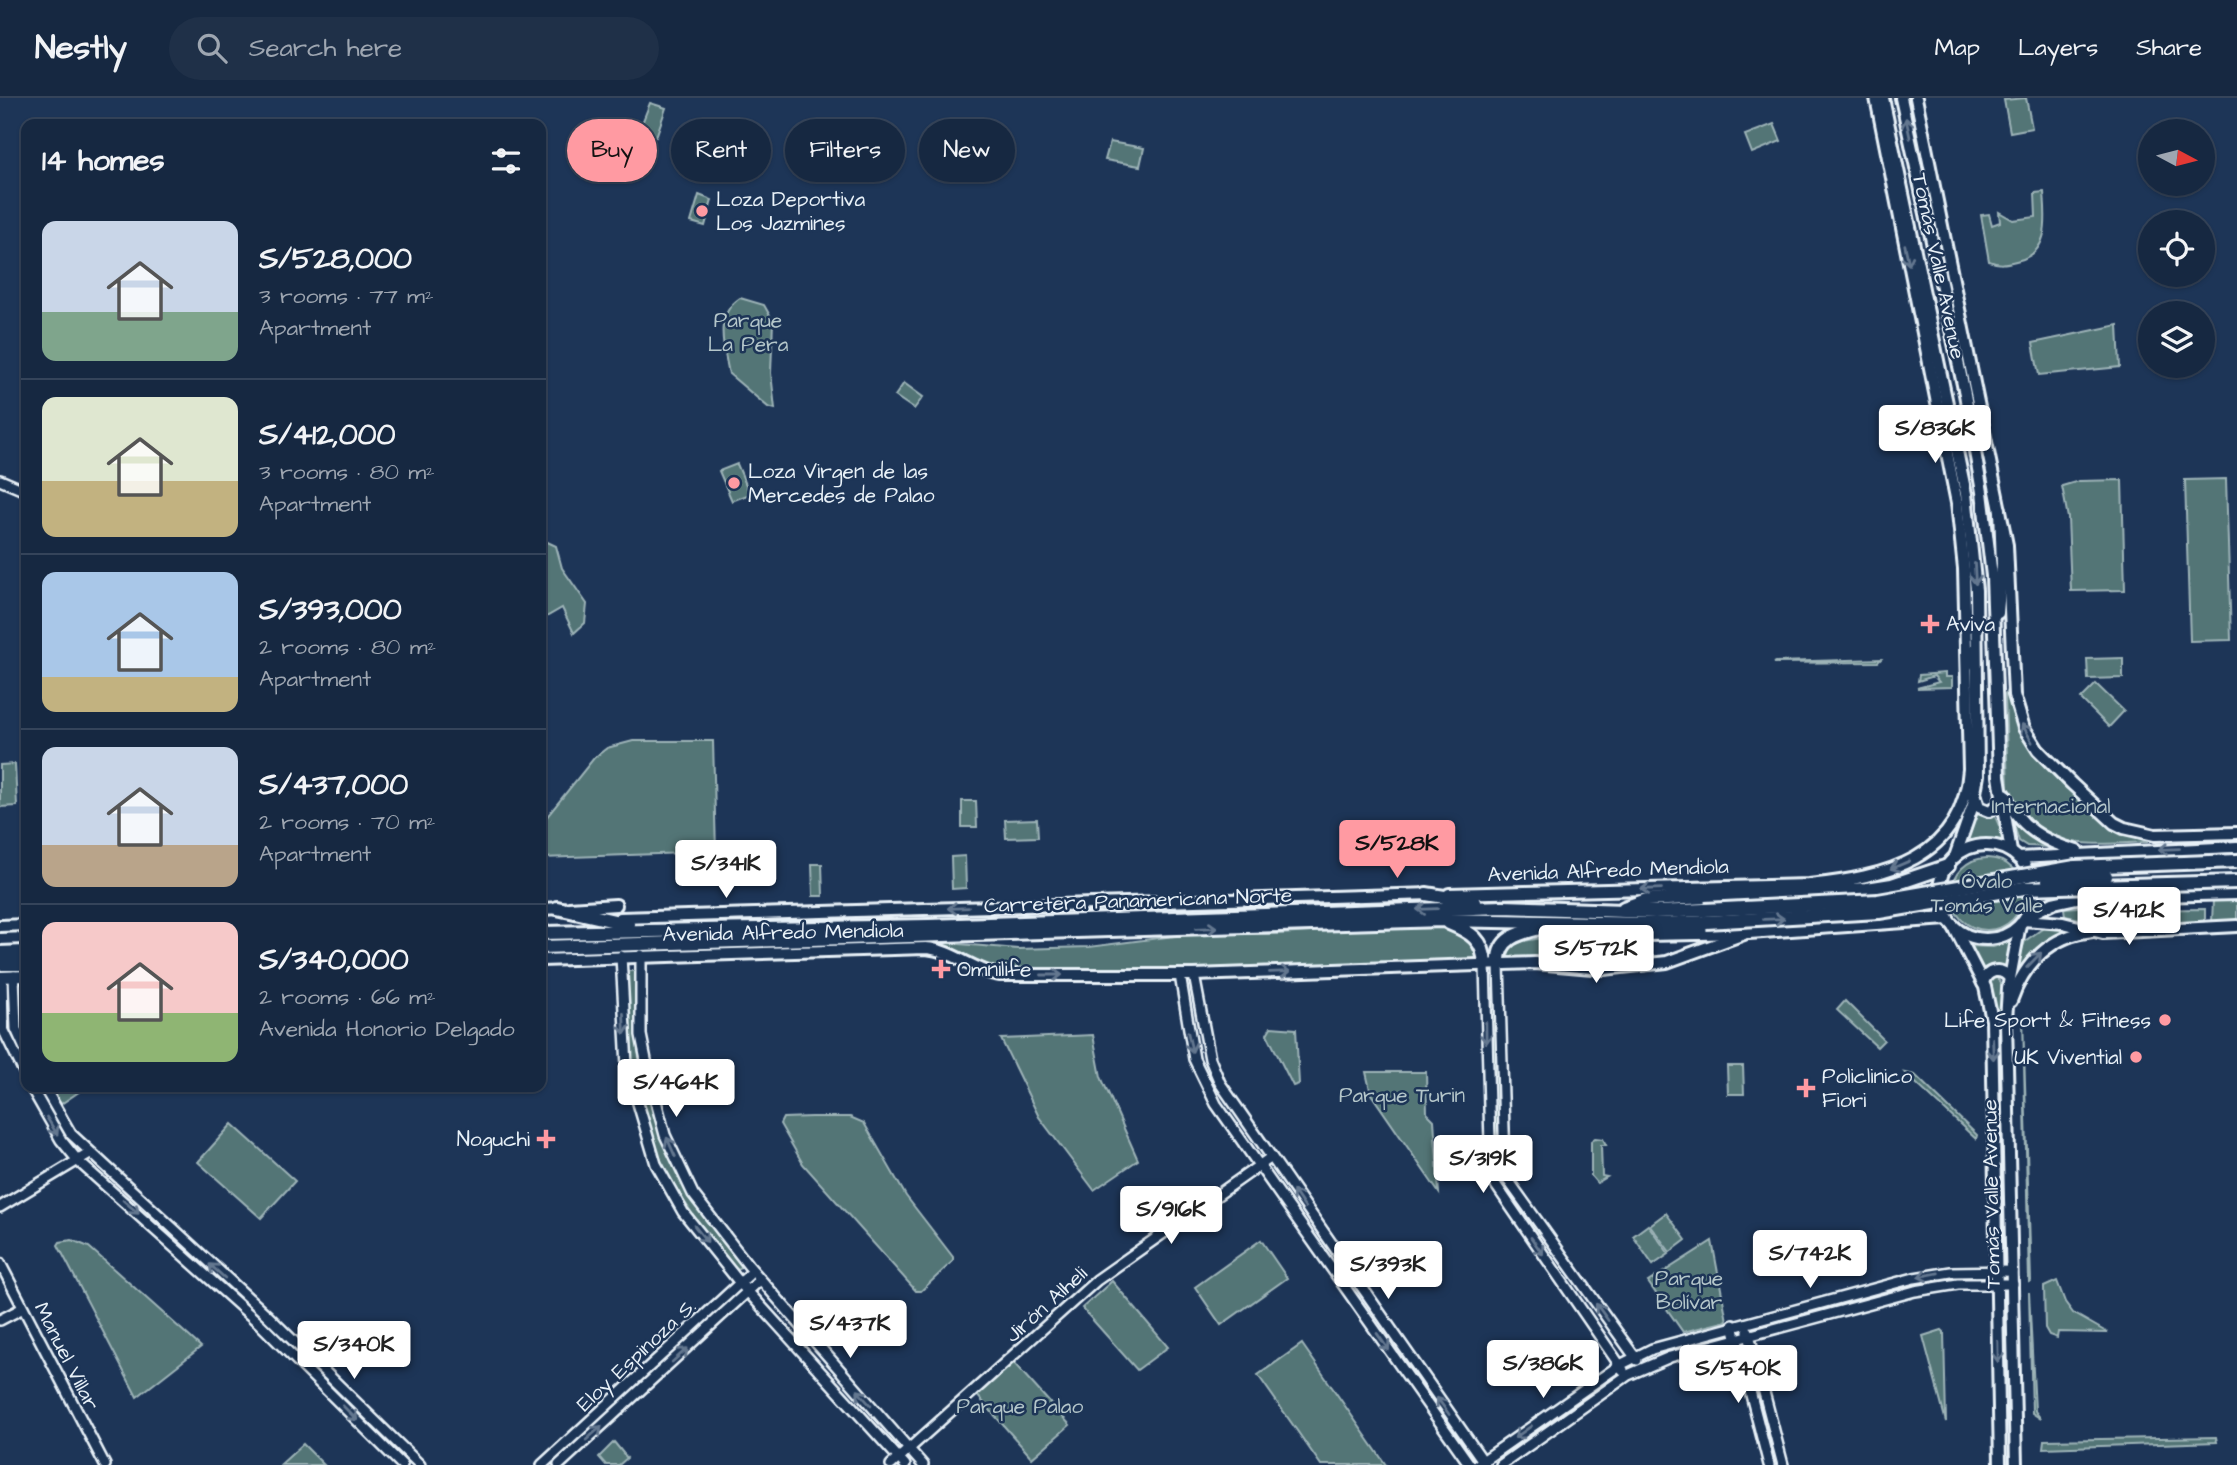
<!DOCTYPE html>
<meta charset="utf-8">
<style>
:root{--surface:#162841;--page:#1f3048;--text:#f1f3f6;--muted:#9ea6b1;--line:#35445a;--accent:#ff9aa2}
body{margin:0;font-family:"Architects Daughter",sans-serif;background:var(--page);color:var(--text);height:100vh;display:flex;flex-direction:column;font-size:26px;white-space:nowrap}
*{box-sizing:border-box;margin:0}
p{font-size:23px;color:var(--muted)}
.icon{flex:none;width:38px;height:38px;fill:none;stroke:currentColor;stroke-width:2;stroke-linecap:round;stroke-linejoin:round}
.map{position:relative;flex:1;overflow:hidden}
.sheet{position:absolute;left:21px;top:21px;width:525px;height:973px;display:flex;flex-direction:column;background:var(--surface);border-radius:14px;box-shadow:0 2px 5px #0004,0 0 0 2px var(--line)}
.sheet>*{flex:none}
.banner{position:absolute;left:567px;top:21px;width:665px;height:63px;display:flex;gap:14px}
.needle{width:46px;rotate:97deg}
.controls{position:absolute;left:2138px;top:21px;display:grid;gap:14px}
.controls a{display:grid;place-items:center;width:77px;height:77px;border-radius:50%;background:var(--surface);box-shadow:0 2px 5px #0004,0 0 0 2px var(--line);font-size:35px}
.price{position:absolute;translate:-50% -60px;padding:0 16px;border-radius:7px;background:#fff;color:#222;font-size:23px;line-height:46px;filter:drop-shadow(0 2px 4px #0008)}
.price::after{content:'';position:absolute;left:50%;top:42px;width:21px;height:16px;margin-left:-10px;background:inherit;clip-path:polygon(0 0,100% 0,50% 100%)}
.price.active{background:var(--accent);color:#111}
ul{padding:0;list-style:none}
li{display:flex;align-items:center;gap:21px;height:175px;padding:0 21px}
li+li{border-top:2px solid var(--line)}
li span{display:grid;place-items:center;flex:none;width:196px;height:140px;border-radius:14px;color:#555}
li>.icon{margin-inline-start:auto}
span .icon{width:84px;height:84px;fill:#fffc;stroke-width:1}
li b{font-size:30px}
h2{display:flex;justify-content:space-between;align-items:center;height:84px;padding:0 21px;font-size:30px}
.chip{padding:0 24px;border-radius:32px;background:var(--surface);box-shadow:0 2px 5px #0004,0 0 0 2px var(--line);font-size:24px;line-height:63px}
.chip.active{background:var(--accent);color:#111}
header{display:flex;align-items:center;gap:42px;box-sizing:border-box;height:98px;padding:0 35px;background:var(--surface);border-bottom:2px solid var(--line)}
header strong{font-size:33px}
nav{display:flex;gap:38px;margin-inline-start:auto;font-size:24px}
.search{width:490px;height:63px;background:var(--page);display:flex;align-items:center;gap:18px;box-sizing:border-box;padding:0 24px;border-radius:38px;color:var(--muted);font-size:26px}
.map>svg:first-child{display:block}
</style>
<header>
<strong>Nestly</strong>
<div class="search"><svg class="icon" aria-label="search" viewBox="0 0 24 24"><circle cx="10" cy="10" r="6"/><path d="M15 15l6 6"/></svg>Search here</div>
<nav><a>Map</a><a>Layers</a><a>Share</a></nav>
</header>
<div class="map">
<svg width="2237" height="1367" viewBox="0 0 2237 1367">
<rect width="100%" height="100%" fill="#1d3557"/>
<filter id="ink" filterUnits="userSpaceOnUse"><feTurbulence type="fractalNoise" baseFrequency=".0143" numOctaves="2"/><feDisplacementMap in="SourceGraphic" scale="14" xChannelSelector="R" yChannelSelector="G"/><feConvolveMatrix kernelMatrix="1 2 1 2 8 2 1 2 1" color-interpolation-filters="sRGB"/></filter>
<g filter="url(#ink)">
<g fill="#527576" stroke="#9db3b7" stroke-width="2">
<polygon points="2026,0 2032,30 2010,34 2004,2"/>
<polygon points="650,5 666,10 656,39 639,33"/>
<polygon points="1774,26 1781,43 1752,55 1745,37"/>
<polygon points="1110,44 1144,50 1140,68 1105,62"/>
<path d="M2044 94C2046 121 2051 156 2016 163 2005 166 1999 167 1989 163L1981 117 1989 116 1992 127 2000 124 1999 114 2013 122 2036 119 2035 95Z"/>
<polygon points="699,97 712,102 705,128 691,124"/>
<path d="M740 200 764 207 773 223 771 275 775 311 768 309 729 276C724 249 713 218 740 200Z"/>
<polygon points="2118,227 2120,269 2039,277 2033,245"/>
<polygon points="904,285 923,299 914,311 895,298"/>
<polygon points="737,366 750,396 732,403 719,373"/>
<polygon points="2226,381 2231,542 2190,543 2185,382"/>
<polygon points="2122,382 2125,492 2071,493 2068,420 2062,388 2079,383"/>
<polygon points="541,441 556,448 562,470 587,506 585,525 574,535 562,510 541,522"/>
<polygon points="2123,560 2123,580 2088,581 2087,561"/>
<polygon points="1881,561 1878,564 1774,565 1776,564"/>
<polygon points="1945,575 1945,579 1952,579 1952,589 1917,590 1939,584 1934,578 1918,583 1919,577"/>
<polygon points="2096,586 2124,613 2109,629 2081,601"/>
<path d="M2009 587 2018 626 2117 732 2148 744C2095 746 2027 756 2008 691L2005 597Z"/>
<polygon points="633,643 713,643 716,754 541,760 541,726 594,660 607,650"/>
<polygon points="15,666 17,708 0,709 0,667"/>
<polygon points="962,703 976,703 977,729 962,729"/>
<polygon points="1976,714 1994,716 2007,746 1988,742 1964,746"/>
<polygon points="2010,714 2024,732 2050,749 2027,748 2019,743"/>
<polygon points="1037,721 1038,739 1006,740 1005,722"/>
<polygon points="965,758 966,790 952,791 951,759"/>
<circle cx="1987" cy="796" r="36"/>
<polygon points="812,766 822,766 823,798 813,798"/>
<polygon points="2213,802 2237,802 2237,823 2212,824"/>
<polygon points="2120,806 2121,829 2065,818 2064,810"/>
<polygon points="2205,811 2205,824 2128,827 2127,812"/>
<polygon points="1420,827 1451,831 1470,838 1479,856 1474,863 1202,872 992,872 936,844 1018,851 1089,849 1190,836 1280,836"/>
<polygon points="2045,829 2078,831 2036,853 2022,870 2017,866 2025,843"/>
<polygon points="1555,838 1577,858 1509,860 1504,857 1504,850 1517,844"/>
<polygon points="2013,843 2006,871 1985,875 1969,848 1993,849"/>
<path d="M625 873H635C636 901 635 931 639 959 652 1039 690 1107 742 1168L736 1173C685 1113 638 1040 630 959 627 931 627 902 625 873Z"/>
<polygon points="1995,877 2001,886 2007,1169 2000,1169 1988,889 1989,878"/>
<polygon points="1488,891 1497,891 1503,1079 1542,1136 1536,1142 1496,1083 1492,1068"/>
<polygon points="1845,903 1884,942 1877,949 1837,912"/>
<polygon points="2023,920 2031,1183 2029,1184"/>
<polygon points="1271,929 1296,931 1299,986 1293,988 1267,936"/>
<polygon points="1093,937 1101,979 1138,1062 1094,1092 1039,1019 1001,941"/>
<polygon points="1727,968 1743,968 1744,996 1728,996"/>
<polygon points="1366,974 1426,974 1427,1015 1434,1022 1439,1095 1371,996"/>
<polygon points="1905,975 1915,977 1977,1037 1976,1041"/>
<polygon points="51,989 86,989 61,1006"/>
<polygon points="811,1019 850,1019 864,1025 906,1098 953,1159 953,1163 921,1193 916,1193 803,1066 780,1026 783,1020"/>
<polygon points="232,1026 295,1083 261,1120 198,1064"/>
<polygon points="1595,1040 1603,1041 1606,1047 1601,1047 1602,1078 1607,1079 1597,1085 1591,1078 1591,1043"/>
<polygon points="1666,1115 1686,1142 1670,1154 1650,1127"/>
<polygon points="1648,1127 1669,1156 1653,1167 1633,1138"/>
<polygon points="72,1142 89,1149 201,1249 137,1299 58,1147 60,1144"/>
<polygon points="1261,1142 1287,1180 1221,1227 1195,1189"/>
<polygon points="1712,1143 1727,1223 1683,1234 1648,1184"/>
<polygon points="1112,1183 1168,1249 1137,1272 1082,1210"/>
<polygon points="2057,1183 2065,1204 2073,1215 2108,1235 2058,1234 2057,1240 2049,1237 2045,1230 2044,1189"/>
<polygon points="2029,1194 2035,1313 2041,1321 2032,1315"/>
<polygon points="2000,1206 2007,1206 2009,1321 2002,1320"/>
<polygon points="1942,1232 1944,1234 1946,1324 1923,1238"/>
<polygon points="1302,1246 1386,1367 1321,1367 1258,1277"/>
<polygon points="1012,1263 1070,1327 1032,1360 976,1296"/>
<polygon points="1612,1277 1614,1281 1499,1364 1498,1361 1526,1335"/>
<polygon points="2216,1339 2217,1344 2043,1350 2044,1342"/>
<polygon points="614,1344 627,1360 619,1367 606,1367 599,1359"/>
<polygon points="303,1346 324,1367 280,1367"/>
</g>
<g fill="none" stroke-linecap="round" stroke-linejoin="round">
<defs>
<g id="tertiary">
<polyline points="0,382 26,393"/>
<polyline points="641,857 641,937 649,977 665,1037 693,1096 748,1167 923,1367"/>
<polyline points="621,858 627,968 656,1066 683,1114 740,1185 905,1367"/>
<polyline points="1499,866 1505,1065 1508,1082 1637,1262"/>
<polyline points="1485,867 1491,1080 1623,1272"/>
<polyline points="1180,877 1194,961 1216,1006 1470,1367"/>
<polyline points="1194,877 1210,961 1220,985 1485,1366"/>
<polyline points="14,878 16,931 26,953"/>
<polyline points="2,879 3,931 26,978"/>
<polyline points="31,989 61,1042 79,1064 260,1226 402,1367"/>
<polyline points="44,989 71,1036 268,1218 420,1367"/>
<polyline points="0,1109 90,1055"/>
<polyline points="0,1165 105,1367"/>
<polyline points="0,1222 23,1210"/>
<polyline points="1733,1227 1769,1367"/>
<polyline points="1748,1233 1783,1367"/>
<polyline points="542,1367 753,1173"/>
<polyline points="559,1367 760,1182"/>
<polyline points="891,1367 1097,1182 1270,1060"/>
<polyline points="1477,1367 1620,1267 1652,1251 1914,1180 1951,1174 2012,1173"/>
<polyline points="1501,1367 1628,1277 1670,1259 1915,1193 1958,1186 2013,1186"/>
</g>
<g id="secondary">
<polyline points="1916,0 2007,447 2014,597 2024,630 2038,652 2072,686 2114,725 2124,730 2155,737 2237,735"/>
<path d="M1449 796 1809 787C1884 779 1963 762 1969 671L1964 471 1957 405 1876 0"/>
<polyline points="569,810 616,807"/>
<polyline points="541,811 562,810"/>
<polyline points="620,820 1432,796"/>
<polyline points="2023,822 2063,825 2103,835 2237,828"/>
<polyline points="0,828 26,827"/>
<path d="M541 862 926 850C953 852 973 873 1000 877H1194L1535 865 1604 871 1667 864 1744 836"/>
<polyline points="0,879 26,878"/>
</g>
<g id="primary">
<polyline points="1883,0 1966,396 1976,492 1978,677 1973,707 1955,759"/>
<polyline points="1901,0 1965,296 1982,394 1992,478 1999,678 2011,754"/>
<polyline points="1947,351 1953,332"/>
<polyline points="1998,515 2002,466 2000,411"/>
<polyline points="1967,568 1975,551"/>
<path d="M2005 696C2018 729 2045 744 2077 753"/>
<polyline points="1976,698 1979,709 1989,713 1999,708 2001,700"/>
<circle cx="1986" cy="794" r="47"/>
<polyline points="2018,760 2237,749"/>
<polyline points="2025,819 2053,805 2076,800 2237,796"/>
<polyline points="1953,827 1985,889 1992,922 2000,1367"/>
<path d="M1983 885C1987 871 2001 869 2010 880"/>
<path d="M2011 903C2024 865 2051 837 2093 833"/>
<polyline points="2016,1367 2006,923 2008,891 2020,826"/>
</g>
<g id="motorway">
<polyline points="2106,778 2237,774"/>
<polyline points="1426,796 1475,804"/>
<polyline points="557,810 628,826"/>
<polyline points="1624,810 1647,802 1867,791 1892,787 1948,768"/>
<path d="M1449 825C1471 834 1484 842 1485 867"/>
<polyline points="1609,831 1646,836 1749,834 1947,820"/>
<polyline points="541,835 929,828 1503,809 1655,814 1705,812"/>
<polyline points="541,849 1443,822 1655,826 1706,824"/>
<polyline points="0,855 26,854"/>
<polyline points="0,866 26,866"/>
<path d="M1499 866C1497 837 1525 834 1547 828"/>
</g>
</defs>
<use href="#tertiary" stroke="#e8f1f8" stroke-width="14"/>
<use href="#secondary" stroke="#e8f1f8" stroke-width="16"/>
<use href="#primary" stroke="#e8f1f8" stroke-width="16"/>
<use href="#motorway" stroke="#e8f1f8" stroke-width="18"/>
<use href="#tertiary" stroke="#1d3557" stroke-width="9"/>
<use href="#secondary" stroke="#1d3557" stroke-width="10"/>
<use href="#primary" stroke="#1d3557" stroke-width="10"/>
<use href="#motorway" stroke="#1d3557" stroke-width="12"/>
<defs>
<g id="motorway-bridge">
<polyline points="2048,782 2106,778"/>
<polyline points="1705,812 1878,803 2075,769 2237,763"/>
<polyline points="1706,824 1879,814 2024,790 2237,784"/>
</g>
</defs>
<use href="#motorway-bridge" stroke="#e8f1f8" stroke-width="18" stroke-linecap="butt"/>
<use href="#motorway-bridge" stroke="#1d3557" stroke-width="12"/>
</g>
<defs><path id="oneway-shaft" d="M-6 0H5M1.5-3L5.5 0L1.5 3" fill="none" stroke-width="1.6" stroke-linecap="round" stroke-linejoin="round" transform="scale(1.75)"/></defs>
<g stroke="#64778f">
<use href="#oneway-shaft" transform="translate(1908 30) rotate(-102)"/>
<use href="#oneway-shaft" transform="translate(1907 157) rotate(78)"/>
<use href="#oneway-shaft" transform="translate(1975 476) rotate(87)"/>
<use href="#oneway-shaft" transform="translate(2027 635) rotate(-119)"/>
<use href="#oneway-shaft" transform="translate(2169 751) rotate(178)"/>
<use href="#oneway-shaft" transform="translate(1900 767) rotate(157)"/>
<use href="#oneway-shaft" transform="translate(1651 791) rotate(178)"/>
<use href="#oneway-shaft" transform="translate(958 810) rotate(178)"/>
<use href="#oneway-shaft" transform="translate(1427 811) rotate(178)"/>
<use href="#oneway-shaft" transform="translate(1774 821) rotate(-2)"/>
<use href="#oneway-shaft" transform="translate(1207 830) rotate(-2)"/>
<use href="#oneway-shaft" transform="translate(2034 862) rotate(-46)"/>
<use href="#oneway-shaft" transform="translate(1280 874) rotate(-2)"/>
<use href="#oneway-shaft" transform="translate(1052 877)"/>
<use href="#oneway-shaft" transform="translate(624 926) rotate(87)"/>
<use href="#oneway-shaft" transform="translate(1486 935) rotate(89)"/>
<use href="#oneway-shaft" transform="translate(1190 944) rotate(77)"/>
<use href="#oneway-shaft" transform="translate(1993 951) rotate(88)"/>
<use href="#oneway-shaft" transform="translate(52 1028) rotate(58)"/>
<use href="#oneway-shaft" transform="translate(671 1049) rotate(-114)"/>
<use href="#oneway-shaft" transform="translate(1299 1101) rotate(-124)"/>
<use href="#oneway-shaft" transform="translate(131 1109) rotate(41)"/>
<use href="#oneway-shaft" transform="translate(701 1136) rotate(51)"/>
<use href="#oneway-shaft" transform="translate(1537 1148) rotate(55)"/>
<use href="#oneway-shaft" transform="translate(217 1173) rotate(-138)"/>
<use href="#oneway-shaft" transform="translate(1928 1177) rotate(169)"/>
<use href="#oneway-shaft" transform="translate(1602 1214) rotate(-126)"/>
<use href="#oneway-shaft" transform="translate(1383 1244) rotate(55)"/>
<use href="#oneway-shaft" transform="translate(1998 1254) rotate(89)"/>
<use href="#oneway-shaft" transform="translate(680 1257) rotate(-42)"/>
<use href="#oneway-shaft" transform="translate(864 1300) rotate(-131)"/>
<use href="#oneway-shaft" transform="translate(1443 1308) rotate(-126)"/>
<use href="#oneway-shaft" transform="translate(350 1315) rotate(45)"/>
<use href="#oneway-shaft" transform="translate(1523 1334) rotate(144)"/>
<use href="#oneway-shaft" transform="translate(594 1335) rotate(-42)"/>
</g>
</g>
<g fill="#ff9aa2" stroke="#1d3557" stroke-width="2.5">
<circle cx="702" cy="113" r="7"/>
<circle cx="734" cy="385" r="7"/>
<path d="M1926.5 515.5h7v7h7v7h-7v7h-7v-7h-7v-7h7z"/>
<path d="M937.5 860.5h7v7h7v7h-7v7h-7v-7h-7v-7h7z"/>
<circle cx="2165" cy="922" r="7"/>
<circle cx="2136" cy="959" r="7"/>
<path d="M1802.5 979.5h7v7h7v7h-7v7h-7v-7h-7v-7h7z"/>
<path d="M542.5 1030.5h7v7h7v7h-7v7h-7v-7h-7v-7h7z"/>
</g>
<g text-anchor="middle" stroke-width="5" stroke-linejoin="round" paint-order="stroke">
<g font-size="21" fill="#e8f1f8" stroke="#1d3557" text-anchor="start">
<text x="716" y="108">Loza Deportiva<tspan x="716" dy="24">Los Jazmines</tspan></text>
<text x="748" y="380">Loza Virgen de las<tspan x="748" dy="24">Mercedes de Palao</tspan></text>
<text x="1946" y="533">Aviva</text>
<text x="957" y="878">Omnilife</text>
<text x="2151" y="929" text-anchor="end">Life Sport &amp; Fitness</text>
<text x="2122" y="966" text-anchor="end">UK Vivential</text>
<text x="1822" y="985">Policlinico<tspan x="1822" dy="24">Fiori</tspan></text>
<text x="530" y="1048" text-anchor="end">Noguchi</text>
</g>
<g font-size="21" fill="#e8f1f8" stroke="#1d3557">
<text transform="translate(1939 168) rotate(78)" y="7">Tomás Valle Avenue</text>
<text transform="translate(1608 772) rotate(-2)" y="7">Avenida Alfredo Mendiola</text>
<text transform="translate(1138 802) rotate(-2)" y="7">Carretera Panamericana Norte</text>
<text transform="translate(783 834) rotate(-1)" y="7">Avenida Alfredo Mendiola</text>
<text transform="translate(1991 1096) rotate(-91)" y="7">Tomás Valle Avenue</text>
<text transform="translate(1046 1206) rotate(-42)" y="7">Jirón Alheli</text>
<text transform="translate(636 1257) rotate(-43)" y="7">Eloy Espinoza S.</text>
<text transform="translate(67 1258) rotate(63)" y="7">Manuel Villar</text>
</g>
<g font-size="21" fill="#b4c6ca" stroke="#1d3557">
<text x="748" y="229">Parque<tspan x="748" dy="24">La Pera</tspan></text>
<text x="2051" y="715">Internacional</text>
<text x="1987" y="790">Óvalo<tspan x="1987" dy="24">Tomás Valle</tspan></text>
<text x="1402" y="1004">Parque Turin</text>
<text x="1689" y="1187">Parque<tspan x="1689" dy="24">Bolívar</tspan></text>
<text x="1020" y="1315">Parque Palao</text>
</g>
</g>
</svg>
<div class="controls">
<a><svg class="needle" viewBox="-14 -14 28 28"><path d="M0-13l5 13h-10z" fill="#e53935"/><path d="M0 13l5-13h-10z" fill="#9ea6b1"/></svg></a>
<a><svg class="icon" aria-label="locate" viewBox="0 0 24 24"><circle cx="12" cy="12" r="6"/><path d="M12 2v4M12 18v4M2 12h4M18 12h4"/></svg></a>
<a><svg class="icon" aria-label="layers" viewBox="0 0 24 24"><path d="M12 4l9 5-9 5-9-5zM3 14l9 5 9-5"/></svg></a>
</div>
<b class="price" style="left:1935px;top:367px">S/836K</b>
<b class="price active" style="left:1397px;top:782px">S/528K</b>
<b class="price" style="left:726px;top:802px">S/341K</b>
<b class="price" style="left:2129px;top:849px">S/412K</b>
<b class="price" style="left:1596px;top:887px">S/572K</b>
<b class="price" style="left:676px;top:1021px">S/464K</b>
<b class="price" style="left:1483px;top:1097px">S/319K</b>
<b class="price" style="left:1171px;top:1148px">S/916K</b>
<b class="price" style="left:1810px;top:1192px">S/742K</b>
<b class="price" style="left:1388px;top:1203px">S/393K</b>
<b class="price" style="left:850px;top:1262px">S/437K</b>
<b class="price" style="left:354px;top:1283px">S/340K</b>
<b class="price" style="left:1543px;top:1302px">S/386K</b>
<b class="price" style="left:1738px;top:1307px">S/540K</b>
<div class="banner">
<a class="chip active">Buy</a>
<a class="chip">Rent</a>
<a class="chip">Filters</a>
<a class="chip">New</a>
</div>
<section class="sheet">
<h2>14 homes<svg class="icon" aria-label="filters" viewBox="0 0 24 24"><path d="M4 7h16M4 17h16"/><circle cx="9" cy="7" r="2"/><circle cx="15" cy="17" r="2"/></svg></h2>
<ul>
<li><span style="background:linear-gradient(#c9d6e8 65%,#7fa58c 0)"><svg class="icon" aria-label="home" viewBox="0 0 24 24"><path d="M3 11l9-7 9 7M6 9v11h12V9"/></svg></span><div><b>S/528,000</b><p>3 rooms · 77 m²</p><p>Apartment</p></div></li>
<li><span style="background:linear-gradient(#dfe7d0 60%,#c2b280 0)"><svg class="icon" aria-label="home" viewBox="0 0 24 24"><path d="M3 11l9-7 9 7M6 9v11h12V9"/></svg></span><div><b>S/412,000</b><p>3 rooms · 80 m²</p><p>Apartment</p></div></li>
<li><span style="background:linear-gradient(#a9c7e8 75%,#c2b280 0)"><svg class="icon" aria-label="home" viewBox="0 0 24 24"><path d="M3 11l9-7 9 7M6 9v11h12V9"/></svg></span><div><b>S/393,000</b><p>2 rooms · 80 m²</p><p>Apartment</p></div></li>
<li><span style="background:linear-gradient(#c9d6e8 70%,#b9a48a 0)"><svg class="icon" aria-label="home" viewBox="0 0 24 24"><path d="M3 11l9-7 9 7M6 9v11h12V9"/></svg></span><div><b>S/437,000</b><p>2 rooms · 70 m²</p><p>Apartment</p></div></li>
<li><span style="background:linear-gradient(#f6c9c9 65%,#8fb573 0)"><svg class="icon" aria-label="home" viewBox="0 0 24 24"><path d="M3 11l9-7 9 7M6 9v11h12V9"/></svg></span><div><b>S/340,000</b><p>2 rooms · 66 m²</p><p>Avenida Honorio Delgado</p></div></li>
</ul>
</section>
</div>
